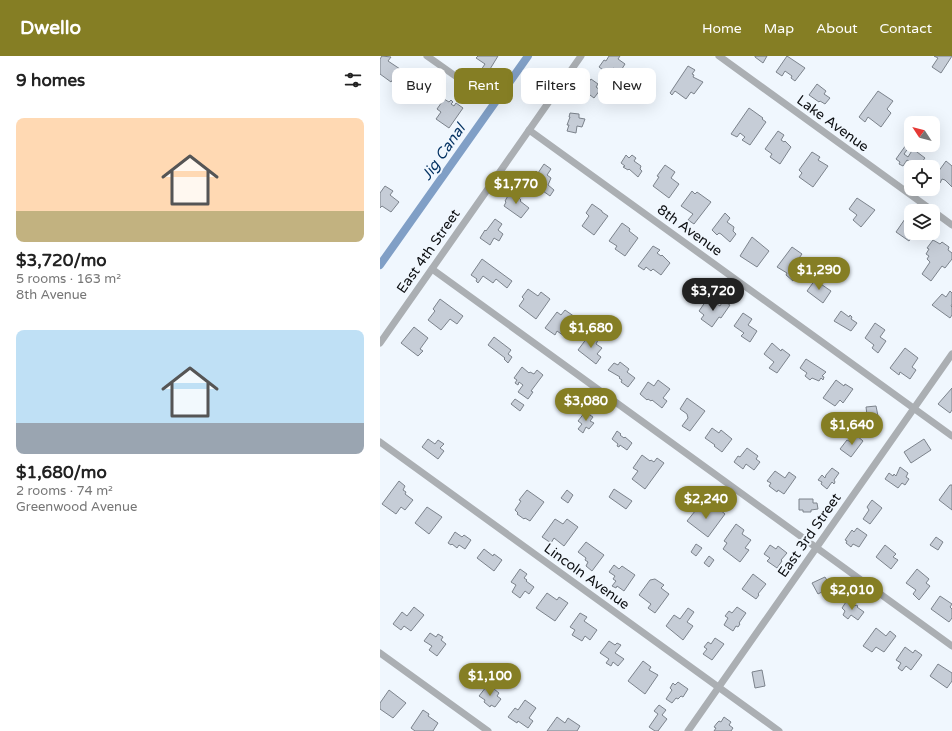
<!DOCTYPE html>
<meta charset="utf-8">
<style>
:root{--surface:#fff;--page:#f6f6f6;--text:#222;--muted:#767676;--accent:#857e24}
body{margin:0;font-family:"Varela Round",sans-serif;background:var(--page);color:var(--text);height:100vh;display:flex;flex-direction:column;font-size:15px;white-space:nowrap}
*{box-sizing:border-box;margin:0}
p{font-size:13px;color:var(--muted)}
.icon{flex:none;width:22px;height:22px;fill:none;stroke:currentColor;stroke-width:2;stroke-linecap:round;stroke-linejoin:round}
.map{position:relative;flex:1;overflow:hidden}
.panel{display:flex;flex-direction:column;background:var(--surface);width:380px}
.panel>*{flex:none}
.top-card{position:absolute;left:12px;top:12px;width:380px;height:36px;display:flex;gap:8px}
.needle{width:26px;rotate:306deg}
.fabs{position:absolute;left:524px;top:60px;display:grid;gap:8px}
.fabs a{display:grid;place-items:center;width:36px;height:36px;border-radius:8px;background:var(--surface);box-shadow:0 4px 16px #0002;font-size:20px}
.price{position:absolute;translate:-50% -34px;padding:0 9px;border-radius:14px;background:var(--accent);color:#fff;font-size:13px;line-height:26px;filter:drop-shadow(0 1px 2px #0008)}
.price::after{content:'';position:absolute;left:50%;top:24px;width:12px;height:9px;margin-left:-6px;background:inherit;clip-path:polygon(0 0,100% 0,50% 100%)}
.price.active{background:#222;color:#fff}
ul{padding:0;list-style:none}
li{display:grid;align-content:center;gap:8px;height:212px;padding:0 16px}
li span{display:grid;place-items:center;height:124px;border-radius:8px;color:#555}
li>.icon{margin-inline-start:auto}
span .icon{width:72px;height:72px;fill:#fffc;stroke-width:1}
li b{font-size:17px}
h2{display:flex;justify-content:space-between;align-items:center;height:48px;padding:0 16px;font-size:17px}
.chip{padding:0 14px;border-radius:8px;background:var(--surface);box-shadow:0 4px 16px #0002;font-size:14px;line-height:36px}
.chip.active{background:var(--accent);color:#fff}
header{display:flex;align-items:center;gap:24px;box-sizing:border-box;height:56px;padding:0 20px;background:var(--accent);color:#fff}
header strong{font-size:19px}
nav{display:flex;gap:22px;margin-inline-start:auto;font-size:14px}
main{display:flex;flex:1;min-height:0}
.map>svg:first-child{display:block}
</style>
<header>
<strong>Dwello</strong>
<nav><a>Home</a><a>Map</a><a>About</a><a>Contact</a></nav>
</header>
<main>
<section class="panel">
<h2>9 homes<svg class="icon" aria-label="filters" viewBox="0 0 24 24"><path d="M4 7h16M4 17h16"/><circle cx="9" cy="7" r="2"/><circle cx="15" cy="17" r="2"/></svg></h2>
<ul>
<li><span style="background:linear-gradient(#ffd9b3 75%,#c2b280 0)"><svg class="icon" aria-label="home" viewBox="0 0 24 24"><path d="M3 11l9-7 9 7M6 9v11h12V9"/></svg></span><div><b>$3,720/mo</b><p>5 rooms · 163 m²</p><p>8th Avenue</p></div></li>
<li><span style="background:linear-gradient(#bfe0f5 75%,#9aa5b1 0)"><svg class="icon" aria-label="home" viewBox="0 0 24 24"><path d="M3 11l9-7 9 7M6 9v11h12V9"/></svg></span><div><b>$1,680/mo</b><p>2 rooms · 74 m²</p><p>Greenwood Avenue</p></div></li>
</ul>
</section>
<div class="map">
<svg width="572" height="675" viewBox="0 0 572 675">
<rect width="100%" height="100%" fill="#f0f7fe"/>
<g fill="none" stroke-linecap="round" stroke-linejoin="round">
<polyline stroke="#809fc6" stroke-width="8" points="0,209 148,0"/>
</g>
<g fill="#c6cdd7" stroke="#7c838c">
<polygon points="2,0 11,1 8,5 20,13 11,26 0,18 0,3"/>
<polygon points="98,0 118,0 107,18 101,14 105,8 96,2"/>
<polygon points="229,0 240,0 238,3 245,8 240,16 233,12 229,18 219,11 224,4 226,5"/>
<polygon points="375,0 387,0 383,7 375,1"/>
<polygon points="407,0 425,12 415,25 411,22 412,20 405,15 402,20 396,16"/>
<polygon points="554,0 572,0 561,17 552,11 558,2"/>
<polygon points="308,10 315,14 312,18 314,19 313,21 323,26 314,38 311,36 306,43 295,35 292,39 290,37"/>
<polygon points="211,23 218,28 216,31 220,34 214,42 210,39 205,46 197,40 205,32 203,30 206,26 208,27"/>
<polygon points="437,28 446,35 444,38 450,42 445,48 440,45 439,46 429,39"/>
<polygon points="498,35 513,45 507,53 511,57 501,71 488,61 485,66 479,61"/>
<polygon points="64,43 69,46 71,44 73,46 71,48 74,50 76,47 83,52 69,72 56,63 61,56 57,53"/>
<polygon points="369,52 383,62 382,63 386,66 370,89 362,84 365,81 360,77 357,81 351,78"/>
<polygon points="190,57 199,58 199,62 205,63 202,71 197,70 196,77 187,75 189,69 187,69 190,61 189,61"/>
<polygon points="398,75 404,79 401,84 404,86 405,85 411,91 400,108 390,101 392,98 385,93"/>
<polygon points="526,89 529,91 524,98 528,101 533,93 545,102 538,111 532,111 530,110 532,107 527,104 523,110 519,108 520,106 516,103"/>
<polygon points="432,96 440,101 438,104 448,110 433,131 419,121 422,117 419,114"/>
<polygon points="246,99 249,102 252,99 256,102 254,105 261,110 260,113 262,115 258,121 249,113 248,114 243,111 245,110 241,107"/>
<polygon points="566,105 572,110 572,131 565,124 562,123 560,127 553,123"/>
<polygon points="164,108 171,113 167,119 171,122 168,129 174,134 170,140 146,123 151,117 153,118 156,115 158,117"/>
<polygon points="285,109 295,116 291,122 299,128 289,142 273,130 279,121 277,120"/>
<polygon points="5,130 13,135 10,139 19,146 11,156 2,150 0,152 0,137"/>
<polygon points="135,134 140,138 138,141 141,144 140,145 149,152 141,162 124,150 126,146 125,145 129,138 131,139"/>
<polygon points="312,135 315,138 317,136 331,146 314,168 308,164 313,158 301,150"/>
<polygon points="477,142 495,154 481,171 473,164 477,159 469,153"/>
<polygon points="212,148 222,155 222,156 228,160 214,179 202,170 209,160 206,157"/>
<polygon points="345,157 350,162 347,166 354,171 353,175 356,178 350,186 341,178 339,177 337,179 332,174"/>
<polygon points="527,160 531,163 531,177 541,177 538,182 533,179 529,185 516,176"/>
<polygon points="115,163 122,168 118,174 123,178 119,185 114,182 110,189 100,182 105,174 106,175"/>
<polygon points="242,167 249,172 250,173 249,175 258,182 245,200 235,193 237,190 229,185"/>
<polygon points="372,181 389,195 377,211 360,200"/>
<polygon points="553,184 560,188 562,186 569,191 568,194 572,197 572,203 565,212 562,210 551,225 542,218 550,206 547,203 549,200 546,198 549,193 547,192"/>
<polygon points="273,190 280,194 277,197 281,200 282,199 290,207 281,219 273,213 271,215 266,211 264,214 258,210"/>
<polygon points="412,191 422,198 417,205 424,210 413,225 406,219 407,217 397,211"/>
<polygon points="102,203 132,225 127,232 116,223 113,227 103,220 98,227 96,225 97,223 91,219"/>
<polygon points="435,224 451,235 443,247 427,235"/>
<polygon points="148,233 158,240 161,236 170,243 156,263 139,250 144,243 142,241"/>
<polygon points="570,235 572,237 572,248 571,250 572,251 572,259 570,262 552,249 562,238 566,241"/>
<polygon points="328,242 340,250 343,245 350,249 341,262 339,261 332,271 321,263 324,259 319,255"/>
<polygon points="60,243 83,260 77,268 70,263 61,274 48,264 55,255 53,253"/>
<polygon points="185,254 195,261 190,271 193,273 187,282 177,275 175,279 165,272 177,256 181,259"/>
<polygon points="461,255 469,261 470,259 472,261 471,263 477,267 471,275 454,265"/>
<polygon points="363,257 372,263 368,269 377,275 370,286 361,280 364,277 354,270"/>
<polygon points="495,267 505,274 500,281 506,285 498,297 492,292 494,289 485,282"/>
<polygon points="34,271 48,282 40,293 43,295 38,300 21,287"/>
<polygon points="210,278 218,284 216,288 222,292 217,298 221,301 216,308 198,294"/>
<polygon points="114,281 131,294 128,298 132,301 128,307 124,303 125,302 108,289"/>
<polygon points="392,287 401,295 402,293 410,299 397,317 389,312 394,306 384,298"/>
<polygon points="525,292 538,302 532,311 536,314 530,323 520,316 519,319 510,312"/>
<polygon points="426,303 446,316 442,320 444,321 443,324 441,322 439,325 432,322 430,324 425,320 427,317 420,312"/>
<polygon points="240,306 249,313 247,316 255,322 248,331 241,326 242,324 239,322 240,321 228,314 234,307 238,309"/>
<polygon points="142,311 149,317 150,316 154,318 157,314 163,319 151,335 153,336 148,343 138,336 143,329 139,326 138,329 135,327 137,324 134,322"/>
<polygon points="278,324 290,333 283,342 287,345 282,352 272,344 271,345 268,343 267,344 260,338 268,326 274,330"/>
<polygon points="456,324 464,330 465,328 473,333 463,347 460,344 455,350 443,342"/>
<polygon points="572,332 572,354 570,357 558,348"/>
<polygon points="307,342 325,355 310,375 302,370 308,362 307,358 300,353"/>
<polygon points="135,343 144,349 140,355 131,348"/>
<polygon points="496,350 499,365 488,367 486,351"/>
<polygon points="205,356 213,361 210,365 214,367 209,373 206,371 203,377 198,373 202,368 198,365"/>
<polygon points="332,372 339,377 341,374 352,383 342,396 334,390 335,389 325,382"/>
<polygon points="237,375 241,378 240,379 244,382 245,381 252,387 247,394 240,389 239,391 237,390 238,388 232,383"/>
<polygon points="476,379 483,385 471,401 460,393 467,384 471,386"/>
<polygon points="48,383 55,388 58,384 64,388 60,392 64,395 58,403 42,391"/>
<polygon points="544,383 551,394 531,407 524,396"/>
<polygon points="367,392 378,400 376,403 380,406 374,414 366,408 363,413 354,406 358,400 360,401"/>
<polygon points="262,399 270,405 271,404 274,406 277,402 284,407 265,433 252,423 258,415 253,412"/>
<polygon points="520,411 528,417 526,421 529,423 525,429 522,427 518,432 505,423 509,417 513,420 514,418 516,420"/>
<polygon points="452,412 459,417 454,424 455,426 454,428 452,426 447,433 441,428 442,426 438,424 442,419 445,422 446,419"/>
<polygon points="395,415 405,422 409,416 416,421 404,438 398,434 397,436 389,430 391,427 387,425"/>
<polygon points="19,425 25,430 23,434 26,436 25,438 33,444 25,454 21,451 16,458 2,448"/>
<polygon points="570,429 572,429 572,454 559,444"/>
<polygon points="234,433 252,445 246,453 229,441"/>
<polygon points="147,434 164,446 150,465 145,462 144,463 137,458 138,457 135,454 141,445 139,444"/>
<polygon points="187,434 193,439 188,447 181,442"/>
<polygon points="419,443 433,443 433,447 437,447 438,453 431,454 431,456 423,456 423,454 419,454"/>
<polygon points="492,444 502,452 490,468 483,463 489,454 487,451"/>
<polygon points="320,449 329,455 338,455 339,453 345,458 328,481 307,465"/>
<polygon points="47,451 62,461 49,478 35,467"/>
<polygon points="175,463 183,468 187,463 198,471 184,490 174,482 171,487 162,481"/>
<polygon points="356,468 364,474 362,478 371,484 365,492 369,494 360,506 343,493 347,487 344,485"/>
<polygon points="477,472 487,479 479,491 473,488 471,491 466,487 467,485 465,484 472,474 474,476"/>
<polygon points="75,476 82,481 84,479 91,484 85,493 79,489 77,492 72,488 71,489 68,487"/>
<polygon points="556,481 563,486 558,494 550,489"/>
<polygon points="206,486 224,499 212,515 206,510 208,506 205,504 206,502 198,496"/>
<polygon points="316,488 322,492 316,500 311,496"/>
<polygon points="390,489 396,493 398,490 407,497 401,504 402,505 397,512 387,505 390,502 384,498"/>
<polygon points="505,489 516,498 513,501 518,504 511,513 496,501"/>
<polygon points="104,493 113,500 114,498 122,504 114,515 97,502"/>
<polygon points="329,500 334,504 329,511 324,507"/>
<polygon points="234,509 239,513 242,510 255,519 244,535 237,530 236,532 232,530 236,525 233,523 235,520 229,516"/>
<polygon points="140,513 147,518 144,522 147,524 146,525 154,531 149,538 145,535 140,542 132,536 136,529 131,526"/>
<polygon points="537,513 549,523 546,527 550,530 539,544 533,538 536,534 526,527"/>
<polygon points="373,518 386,528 378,538 379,539 376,543 362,533"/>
<polygon points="445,521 451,531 438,538 432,527"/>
<polygon points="275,523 284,529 281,532 289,538 275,557 268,552 271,548 259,539 270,524"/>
<polygon points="167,537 177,544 179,541 188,547 175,565 156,552"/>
<polygon points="560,540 572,548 570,551 572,553 572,562 569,566 551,553"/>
<polygon points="468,543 472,546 471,547 475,550 476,549 478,550 477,551 484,556 478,564 471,559 468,563 463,559 465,555 462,552"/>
<polygon points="34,551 44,559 31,575 24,570 21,574 13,568 22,556 27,560"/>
<polygon points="357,551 366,557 359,567 360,568 358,571 356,570 353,575 344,569 348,562 345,560 349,555 352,557"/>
<polygon points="308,552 314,556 307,566 313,570 303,584 286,570 294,559 300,563"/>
<polygon points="200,557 207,561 204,565 217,574 210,584 205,580 202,585 192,579 195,574 190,571"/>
<polygon points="496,572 506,580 510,575 516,580 504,596 496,591 492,596 483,590"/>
<polygon points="50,577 56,581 58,578 63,581 61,584 66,588 57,600 49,594 52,590 44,585"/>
<polygon points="335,582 344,588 332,604 323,598 327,593 324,591 328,586 331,588"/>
<polygon points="229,585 235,589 237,587 241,589 235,597 244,603 238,610 233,606 231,610 226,607 229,603 220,597"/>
<polygon points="525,591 533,597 535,594 542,599 531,614 526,610 522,615 518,612 521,607 516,604"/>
<polygon points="263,605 271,611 269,614 278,619 265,638 248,625"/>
<polygon points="558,608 572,617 572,625 567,632 550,620"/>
<polygon points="382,614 385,630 375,632 372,616"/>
<polygon points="298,626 308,633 303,641 301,640 298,643 296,642 292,647 286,643 292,634 290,632 293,627 295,629"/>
<polygon points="106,631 111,636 114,633 119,637 117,640 121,643 115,651 111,649 110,651 104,646 105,644 99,640"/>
<polygon points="9,634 26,647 13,662 0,653 0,647"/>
<polygon points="145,644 156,652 149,662 153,665 148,672 138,665 137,667 128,661 135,652 138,654"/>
<polygon points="279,649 286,654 282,659 287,663 278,675 275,675 269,671 278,658 274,655"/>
<polygon points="43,654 49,658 48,660 58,667 53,675 35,675 31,672"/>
<polygon points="177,661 185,667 188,662 200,670 197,675 167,675"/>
<polygon points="344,661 351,666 349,669 353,672 351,675 334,675 336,672 334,671 337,667 339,665 341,666"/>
</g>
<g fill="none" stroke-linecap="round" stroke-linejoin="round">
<g stroke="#abafb3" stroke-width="7">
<polyline points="47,0 88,29"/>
<polyline points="339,0 553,155"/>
<polyline points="149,74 572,380"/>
<polyline points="553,155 572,169"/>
<polyline points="52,213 572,590"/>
<polyline points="0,287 201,0"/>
<polyline points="0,386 399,675"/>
<polyline points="0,597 108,675"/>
<polyline points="308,675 572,298"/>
</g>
</g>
<g text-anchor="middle" stroke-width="4" stroke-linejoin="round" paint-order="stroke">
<g font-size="14" fill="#0d0f12" stroke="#f0f7fe">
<text transform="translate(453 67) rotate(36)" y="5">Lake Avenue</text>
<text transform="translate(310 174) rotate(36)" y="5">8th Avenue</text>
<text transform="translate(48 195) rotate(-55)" y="5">East 4th Street</text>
<text transform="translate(429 479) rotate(-55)" y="5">East 3rd Street</text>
<text transform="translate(207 520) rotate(36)" y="5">Lincoln Avenue</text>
</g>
<g font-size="15" font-style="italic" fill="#053363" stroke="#f0f7fe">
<text transform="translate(63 96) rotate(-55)" y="5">Jig Canal</text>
</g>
</g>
</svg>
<div class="fabs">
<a><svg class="needle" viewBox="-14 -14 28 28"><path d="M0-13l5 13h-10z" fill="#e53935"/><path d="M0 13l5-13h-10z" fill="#767676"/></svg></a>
<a><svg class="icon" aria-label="locate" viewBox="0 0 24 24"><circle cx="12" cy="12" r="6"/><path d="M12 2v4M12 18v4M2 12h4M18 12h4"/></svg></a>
<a><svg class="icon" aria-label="layers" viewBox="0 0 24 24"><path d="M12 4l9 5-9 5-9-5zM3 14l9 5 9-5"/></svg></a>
</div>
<b class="price" style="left:136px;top:149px">$1,770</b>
<b class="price" style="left:439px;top:235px">$1,290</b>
<b class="price active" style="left:333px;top:256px">$3,720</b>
<b class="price" style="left:211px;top:293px">$1,680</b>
<b class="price" style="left:206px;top:366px">$3,080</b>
<b class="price" style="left:472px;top:390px">$1,640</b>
<b class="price" style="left:326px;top:464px">$2,240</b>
<b class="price" style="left:472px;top:555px">$2,010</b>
<b class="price" style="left:110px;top:641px">$1,100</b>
<div class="top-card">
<a class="chip">Buy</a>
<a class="chip active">Rent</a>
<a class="chip">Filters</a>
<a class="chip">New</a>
</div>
</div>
</main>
